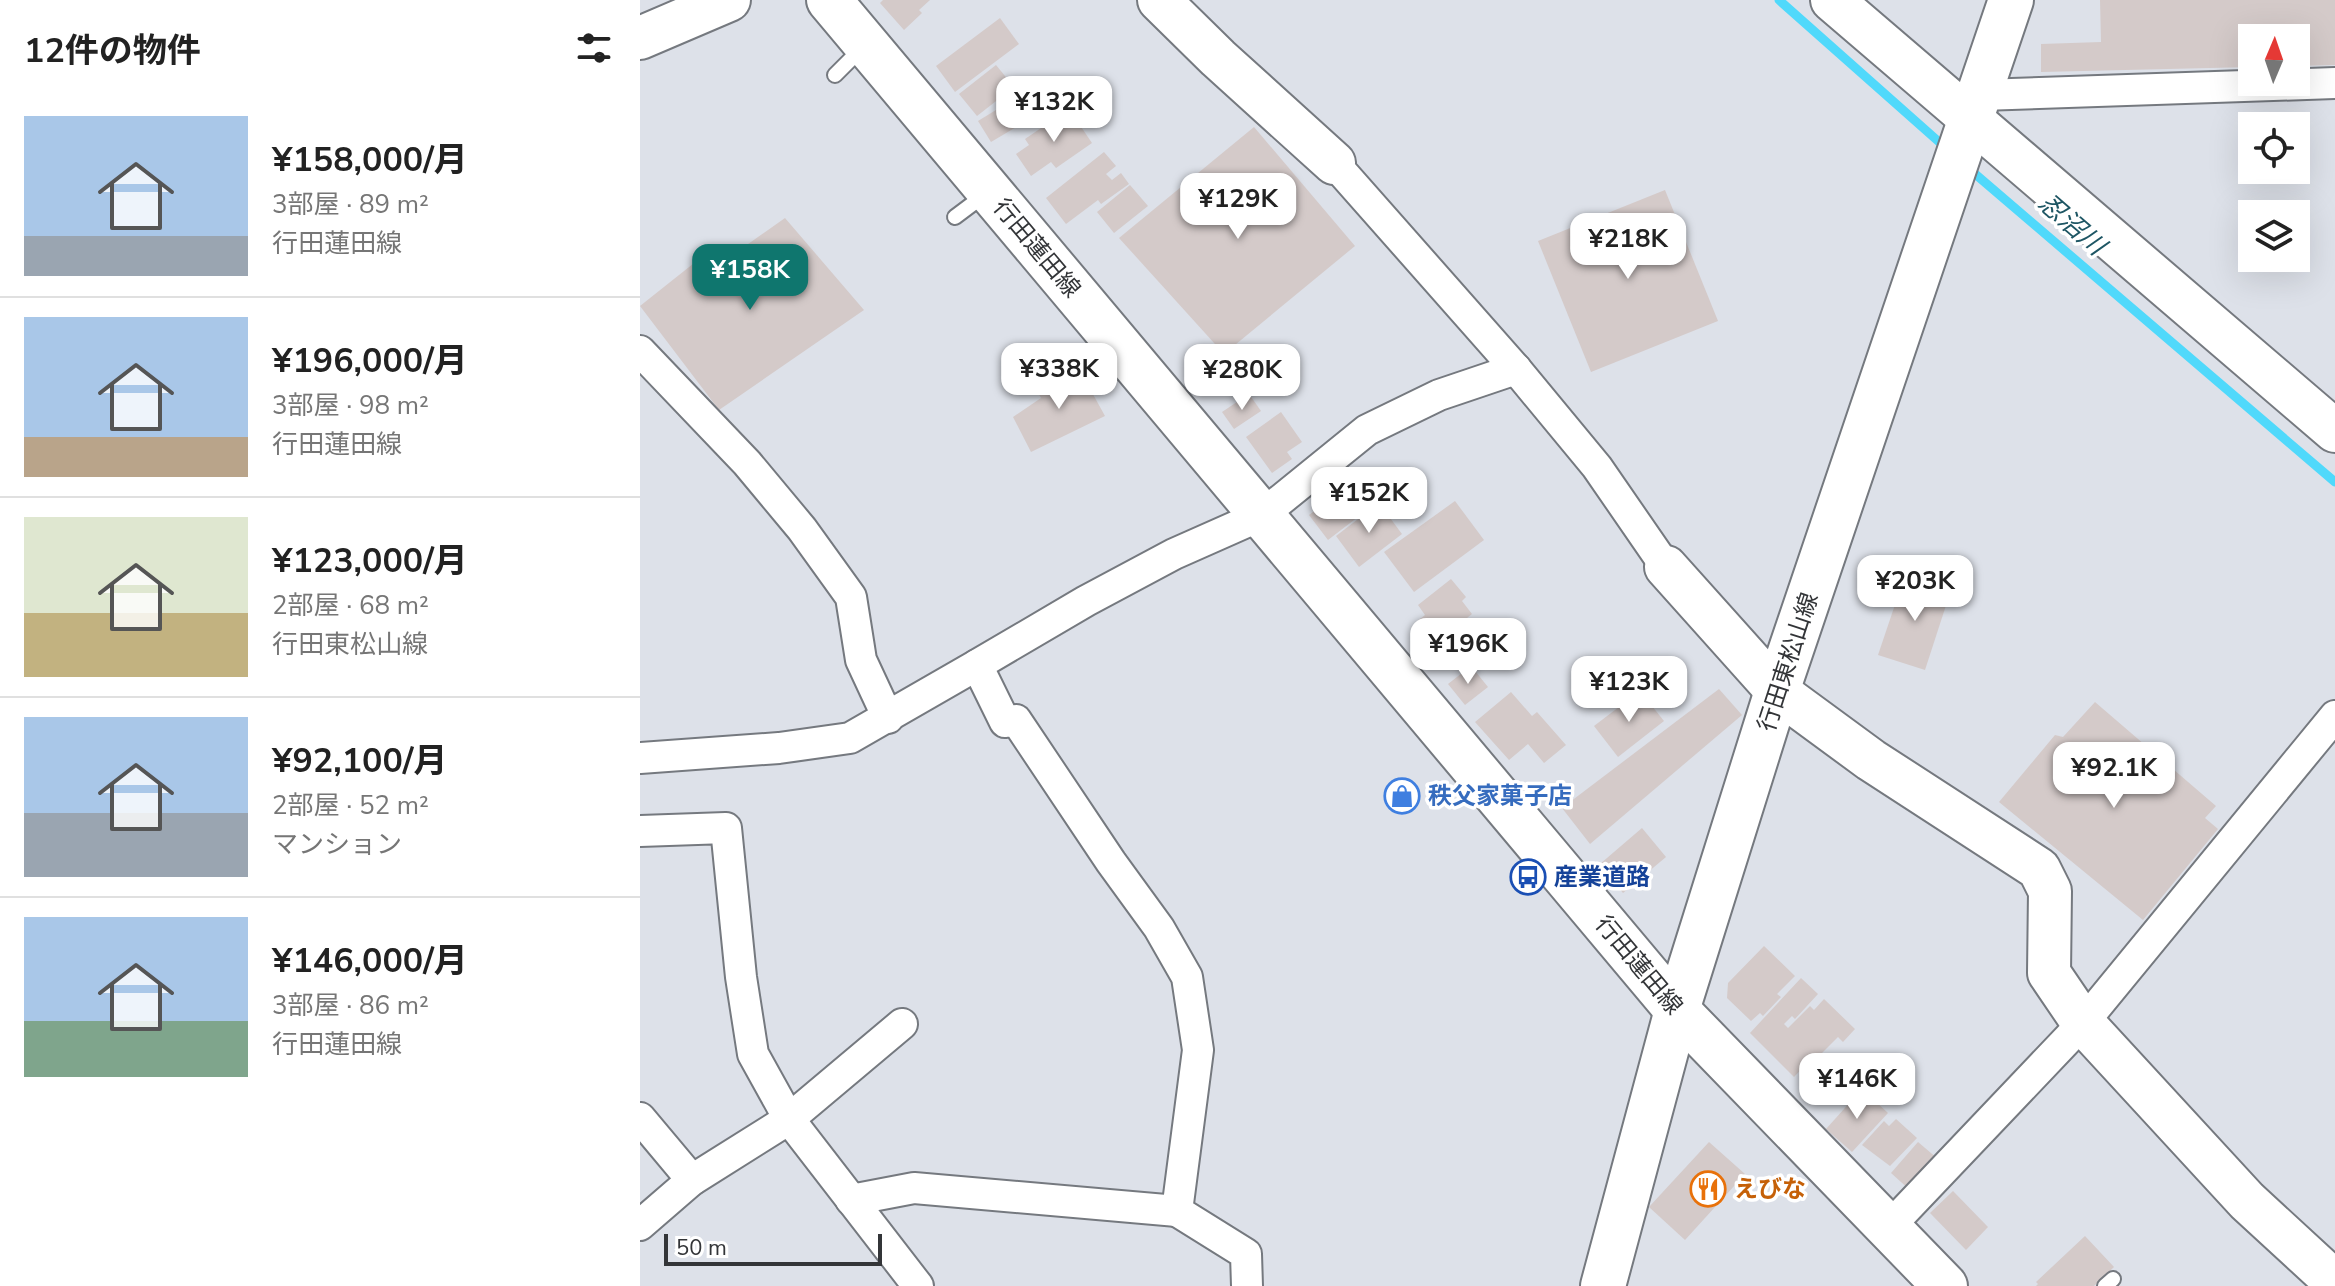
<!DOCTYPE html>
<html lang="ja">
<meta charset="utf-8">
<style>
:root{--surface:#fff;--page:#f6f6f6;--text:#222;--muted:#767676;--line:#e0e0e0;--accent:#0f766e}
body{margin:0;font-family:"Nunito Sans","Noto Sans JP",sans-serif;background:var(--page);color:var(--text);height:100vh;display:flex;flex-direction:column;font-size:30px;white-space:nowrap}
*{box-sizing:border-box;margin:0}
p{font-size:26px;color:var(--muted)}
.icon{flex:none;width:44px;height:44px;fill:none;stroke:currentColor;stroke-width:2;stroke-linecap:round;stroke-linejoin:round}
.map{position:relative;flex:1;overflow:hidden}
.drawer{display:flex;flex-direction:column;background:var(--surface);width:640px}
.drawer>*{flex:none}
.needle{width:52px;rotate:2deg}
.tools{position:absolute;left:1598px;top:24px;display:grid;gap:16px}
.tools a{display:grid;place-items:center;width:72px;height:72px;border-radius:0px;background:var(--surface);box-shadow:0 8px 32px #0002;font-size:40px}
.scale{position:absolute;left:24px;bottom:20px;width:218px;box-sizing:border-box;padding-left:8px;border:4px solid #333538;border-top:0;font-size:22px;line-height:28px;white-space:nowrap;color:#333538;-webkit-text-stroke:6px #fff;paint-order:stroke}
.price{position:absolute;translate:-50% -68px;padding:0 18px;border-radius:16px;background:#fff;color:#222;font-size:26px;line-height:52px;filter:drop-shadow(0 2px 4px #0008)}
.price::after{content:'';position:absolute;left:50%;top:48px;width:24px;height:18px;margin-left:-12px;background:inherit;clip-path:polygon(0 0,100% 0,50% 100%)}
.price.current{background:var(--accent);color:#fff}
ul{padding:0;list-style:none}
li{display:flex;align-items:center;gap:24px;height:200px;padding:0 24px}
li+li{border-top:2px solid var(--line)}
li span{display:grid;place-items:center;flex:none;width:224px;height:160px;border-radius:0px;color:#555}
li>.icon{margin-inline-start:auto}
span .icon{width:96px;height:96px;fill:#fffc;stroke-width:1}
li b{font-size:34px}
h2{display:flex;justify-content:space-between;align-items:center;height:96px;padding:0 24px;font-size:34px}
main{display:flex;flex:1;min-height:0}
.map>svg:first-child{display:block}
</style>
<main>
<section class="drawer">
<h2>12件の物件<svg class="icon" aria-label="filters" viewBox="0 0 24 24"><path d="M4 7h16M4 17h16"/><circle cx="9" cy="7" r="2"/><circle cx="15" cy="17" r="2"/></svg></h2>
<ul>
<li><span style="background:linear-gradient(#a9c7e8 75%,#9aa5b1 0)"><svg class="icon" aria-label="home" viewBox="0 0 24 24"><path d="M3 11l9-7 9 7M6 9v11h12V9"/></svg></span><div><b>¥158,000/月</b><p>3部屋 · 89 m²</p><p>行田蓮田線</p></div></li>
<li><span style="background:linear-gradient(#a9c7e8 75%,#b9a48a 0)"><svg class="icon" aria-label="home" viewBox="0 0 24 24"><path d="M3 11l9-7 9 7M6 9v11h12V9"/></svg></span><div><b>¥196,000/月</b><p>3部屋 · 98 m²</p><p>行田蓮田線</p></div></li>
<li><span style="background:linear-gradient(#dfe7d0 60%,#c2b280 0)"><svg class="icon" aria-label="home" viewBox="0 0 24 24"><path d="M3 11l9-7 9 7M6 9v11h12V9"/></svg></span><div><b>¥123,000/月</b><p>2部屋 · 68 m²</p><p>行田東松山線</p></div></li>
<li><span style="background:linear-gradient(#a9c7e8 60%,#9aa5b1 0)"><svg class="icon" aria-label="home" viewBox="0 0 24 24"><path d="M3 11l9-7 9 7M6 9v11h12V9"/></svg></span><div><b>¥92,100/月</b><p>2部屋 · 52 m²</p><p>マンション</p></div></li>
<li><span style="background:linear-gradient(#a9c7e8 65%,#7fa58c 0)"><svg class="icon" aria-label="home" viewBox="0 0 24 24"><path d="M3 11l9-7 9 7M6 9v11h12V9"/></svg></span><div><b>¥146,000/月</b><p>3部屋 · 86 m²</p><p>行田蓮田線</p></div></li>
</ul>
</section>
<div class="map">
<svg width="1695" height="1286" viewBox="0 0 1695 1286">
<rect width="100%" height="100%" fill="#dde1e9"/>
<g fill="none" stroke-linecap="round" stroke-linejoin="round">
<g stroke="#50d9fb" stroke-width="9">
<polyline points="1139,0 1307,149"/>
<polyline points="1327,167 1695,482"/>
</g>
</g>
<g fill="#d4cac9">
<polygon points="243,0 290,0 279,10 282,13 264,30 240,3"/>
<polygon points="1460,0 1695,0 1695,65 1656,66 1656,38 1612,38 1612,67 1401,72 1401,44 1461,42"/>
<polygon points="360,18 379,44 315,92 296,66"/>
<polygon points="356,65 374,87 337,116 319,94"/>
<polygon points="395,86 408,108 351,142 338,121"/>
<polygon points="429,109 452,143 416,168 411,162 391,176 376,154 389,145 385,139"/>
<polygon points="614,127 715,246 584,354 479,238"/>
<polygon points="464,152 476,166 466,174 472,180 481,173 489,184 461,204 458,200 426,224 406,198"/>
<polygon points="490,185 508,206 474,233 457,212"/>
<polygon points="1025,190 1078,321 951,372 898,241"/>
<polygon points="145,218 224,310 79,410 0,306 73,248 84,261"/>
<polygon points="438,367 465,416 391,452 373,417 401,398 396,389"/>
<polygon points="609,394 621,411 594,429 582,412"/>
<polygon points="641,412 662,442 647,452 652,459 632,473 606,437"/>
<polygon points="713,474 736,503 688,540 669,515 697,494 693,489"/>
<polygon points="815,501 844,540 774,592 744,552"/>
<polygon points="739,503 762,534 719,567 696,536"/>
<polygon points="1265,575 1311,590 1285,670 1238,655"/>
<polygon points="811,579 826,597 822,601 832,614 822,622 828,629 816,638 821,644 800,660 775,623 785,615 778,605"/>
<polygon points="831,666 848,687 825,705 808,684"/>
<polygon points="1079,689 1102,715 950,844 922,808"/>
<polygon points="1000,691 1024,721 978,757 954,726"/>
<polygon points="871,692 892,716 897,712 926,745 904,763 888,744 869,760 835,722"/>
<polygon points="1455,702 1576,806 1565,818 1578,829 1503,920 1359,802 1415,735 1423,737"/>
<polygon points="1002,828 1026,857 983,893 960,864"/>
<polygon points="1124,946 1155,976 1137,994 1141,997 1123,1016 1120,1013 1111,1021 1087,998 1088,983"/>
<polygon points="1161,978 1178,994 1155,1019 1152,1016 1144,1024 1148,1028 1170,1006 1174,1010 1184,999 1215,1029 1203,1042 1198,1037 1175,1060 1172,1058 1154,1077 1110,1033"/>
<polygon points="1222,1089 1248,1113 1212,1152 1186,1129"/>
<polygon points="1256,1119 1277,1138 1250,1166 1222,1145 1244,1121 1249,1126"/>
<polygon points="1069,1142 1105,1174 1045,1240 1009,1207"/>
<polygon points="1278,1142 1298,1159 1271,1191 1251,1173"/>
<polygon points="1313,1191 1348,1227 1326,1250 1290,1213"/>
<polygon points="1445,1236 1474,1267 1454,1286 1396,1286 1398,1284 1396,1282"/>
</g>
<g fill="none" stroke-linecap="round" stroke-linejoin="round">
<defs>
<g id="lane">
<polyline points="195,75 222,48"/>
<polyline points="315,217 347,193"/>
<polyline points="1465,1286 1473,1279"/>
</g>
<g id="street">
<polyline points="1341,95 1695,83"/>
<polyline points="694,163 876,369 957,467 1026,567"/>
<polyline points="0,351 107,463 162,529 211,597 221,660 248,718"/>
<polyline points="0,758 139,748 210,738 337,665"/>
<polyline points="0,831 86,828 101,977 113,1054 149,1119 278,1286"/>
<polyline points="0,1118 52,1180"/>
<polyline points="211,1200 274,1188 537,1211"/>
<polyline points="0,1225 52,1180 149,1119 262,1024"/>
<polyline points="1249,1227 1443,1023 1695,716"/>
<polyline points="607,1286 606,1254 537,1211 558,1050 547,977 519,928 471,862 376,720 365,722 337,665 446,601 534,554 622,515 727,430 799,395 876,369"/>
</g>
<g id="secondary">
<polyline points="519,0 578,58 694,163"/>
<polyline points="1192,0 1695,431"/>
<polyline points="0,38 89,0"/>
<polyline points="1026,567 1137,691 1231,760 1399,869 1410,891 1409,973 1443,1023 1607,1201 1695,1282"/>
</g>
<g id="primary">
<polyline points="189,0 1037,1010 1305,1286"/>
<polyline points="963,1286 1037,1010 1137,691 1371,0"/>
</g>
</defs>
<use href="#lane" stroke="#75797f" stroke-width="18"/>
<use href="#street" stroke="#75797f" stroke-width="34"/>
<use href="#secondary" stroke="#75797f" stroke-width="46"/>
<use href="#primary" stroke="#75797f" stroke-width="48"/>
<use href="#lane" stroke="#fff" stroke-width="14"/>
<use href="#street" stroke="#fff" stroke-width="30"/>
<use href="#secondary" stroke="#fff" stroke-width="42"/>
<use href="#primary" stroke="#fff" stroke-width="44"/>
</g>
<defs>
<symbol id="shop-ring" viewBox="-11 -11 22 22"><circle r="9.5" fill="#fff" stroke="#3f7fe0" stroke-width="1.5"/><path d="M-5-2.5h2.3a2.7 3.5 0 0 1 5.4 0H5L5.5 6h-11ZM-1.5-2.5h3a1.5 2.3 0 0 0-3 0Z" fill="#3f7fe0"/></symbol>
<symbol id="bus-ring" viewBox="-11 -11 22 22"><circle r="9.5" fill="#fff" stroke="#1a4fb4" stroke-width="1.5"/><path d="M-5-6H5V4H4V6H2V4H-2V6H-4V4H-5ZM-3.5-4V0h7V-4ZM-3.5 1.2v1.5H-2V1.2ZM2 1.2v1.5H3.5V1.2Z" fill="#1a4fb4"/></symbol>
<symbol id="restaurant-ring" viewBox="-11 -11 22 22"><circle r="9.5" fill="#fff" stroke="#e8710a" stroke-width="1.5"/><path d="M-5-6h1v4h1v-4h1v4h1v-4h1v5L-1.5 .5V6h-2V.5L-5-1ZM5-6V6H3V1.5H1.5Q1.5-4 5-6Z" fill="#e8710a"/></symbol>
</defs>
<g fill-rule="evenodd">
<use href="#shop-ring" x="742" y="776" width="40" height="40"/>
<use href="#bus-ring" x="868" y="857" width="40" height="40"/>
<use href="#restaurant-ring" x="1048" y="1169" width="40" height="40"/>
</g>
<g text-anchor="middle" stroke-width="7" stroke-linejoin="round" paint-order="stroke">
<g font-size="24" fill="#333538" stroke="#fff">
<text transform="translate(397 248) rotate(50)" y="8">行田蓮田線</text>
<text transform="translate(1148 662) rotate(-72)" y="8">行田東松山線</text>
<text transform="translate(999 965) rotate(50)" y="8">行田蓮田線</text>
</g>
<g font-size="24" font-weight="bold" fill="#366cbe" stroke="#fff" text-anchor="start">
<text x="788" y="804">秩父家菓子店</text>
</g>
<g font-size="24" font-weight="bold" fill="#164399" stroke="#fff" text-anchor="start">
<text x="914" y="885">産業道路</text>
</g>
<g font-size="24" font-weight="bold" fill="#c56008" stroke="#fff" text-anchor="start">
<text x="1094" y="1197">えびな</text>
</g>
<g font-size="26" font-style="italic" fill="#1e5664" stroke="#fff">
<text transform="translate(1432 224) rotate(41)" y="9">忍沼川</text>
</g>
</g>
</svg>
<div class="tools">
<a><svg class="needle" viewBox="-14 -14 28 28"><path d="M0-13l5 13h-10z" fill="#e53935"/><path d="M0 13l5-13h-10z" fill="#767676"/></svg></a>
<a><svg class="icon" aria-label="locate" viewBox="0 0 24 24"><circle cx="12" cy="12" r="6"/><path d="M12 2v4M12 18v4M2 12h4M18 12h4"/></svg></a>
<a><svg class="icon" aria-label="layers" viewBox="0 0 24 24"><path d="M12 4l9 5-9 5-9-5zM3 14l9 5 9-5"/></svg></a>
</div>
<div class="scale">50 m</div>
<b class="price" style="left:414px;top:144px">¥132K</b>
<b class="price" style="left:598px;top:241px">¥129K</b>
<b class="price" style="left:988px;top:281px">¥218K</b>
<b class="price current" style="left:110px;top:312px">¥158K</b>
<b class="price" style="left:419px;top:411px">¥338K</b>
<b class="price" style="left:602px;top:412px">¥280K</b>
<b class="price" style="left:729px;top:535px">¥152K</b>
<b class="price" style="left:1275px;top:623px">¥203K</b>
<b class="price" style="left:828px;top:686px">¥196K</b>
<b class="price" style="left:989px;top:724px">¥123K</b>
<b class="price" style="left:1474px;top:810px">¥92.1K</b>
<b class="price" style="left:1217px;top:1121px">¥146K</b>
</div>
</main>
